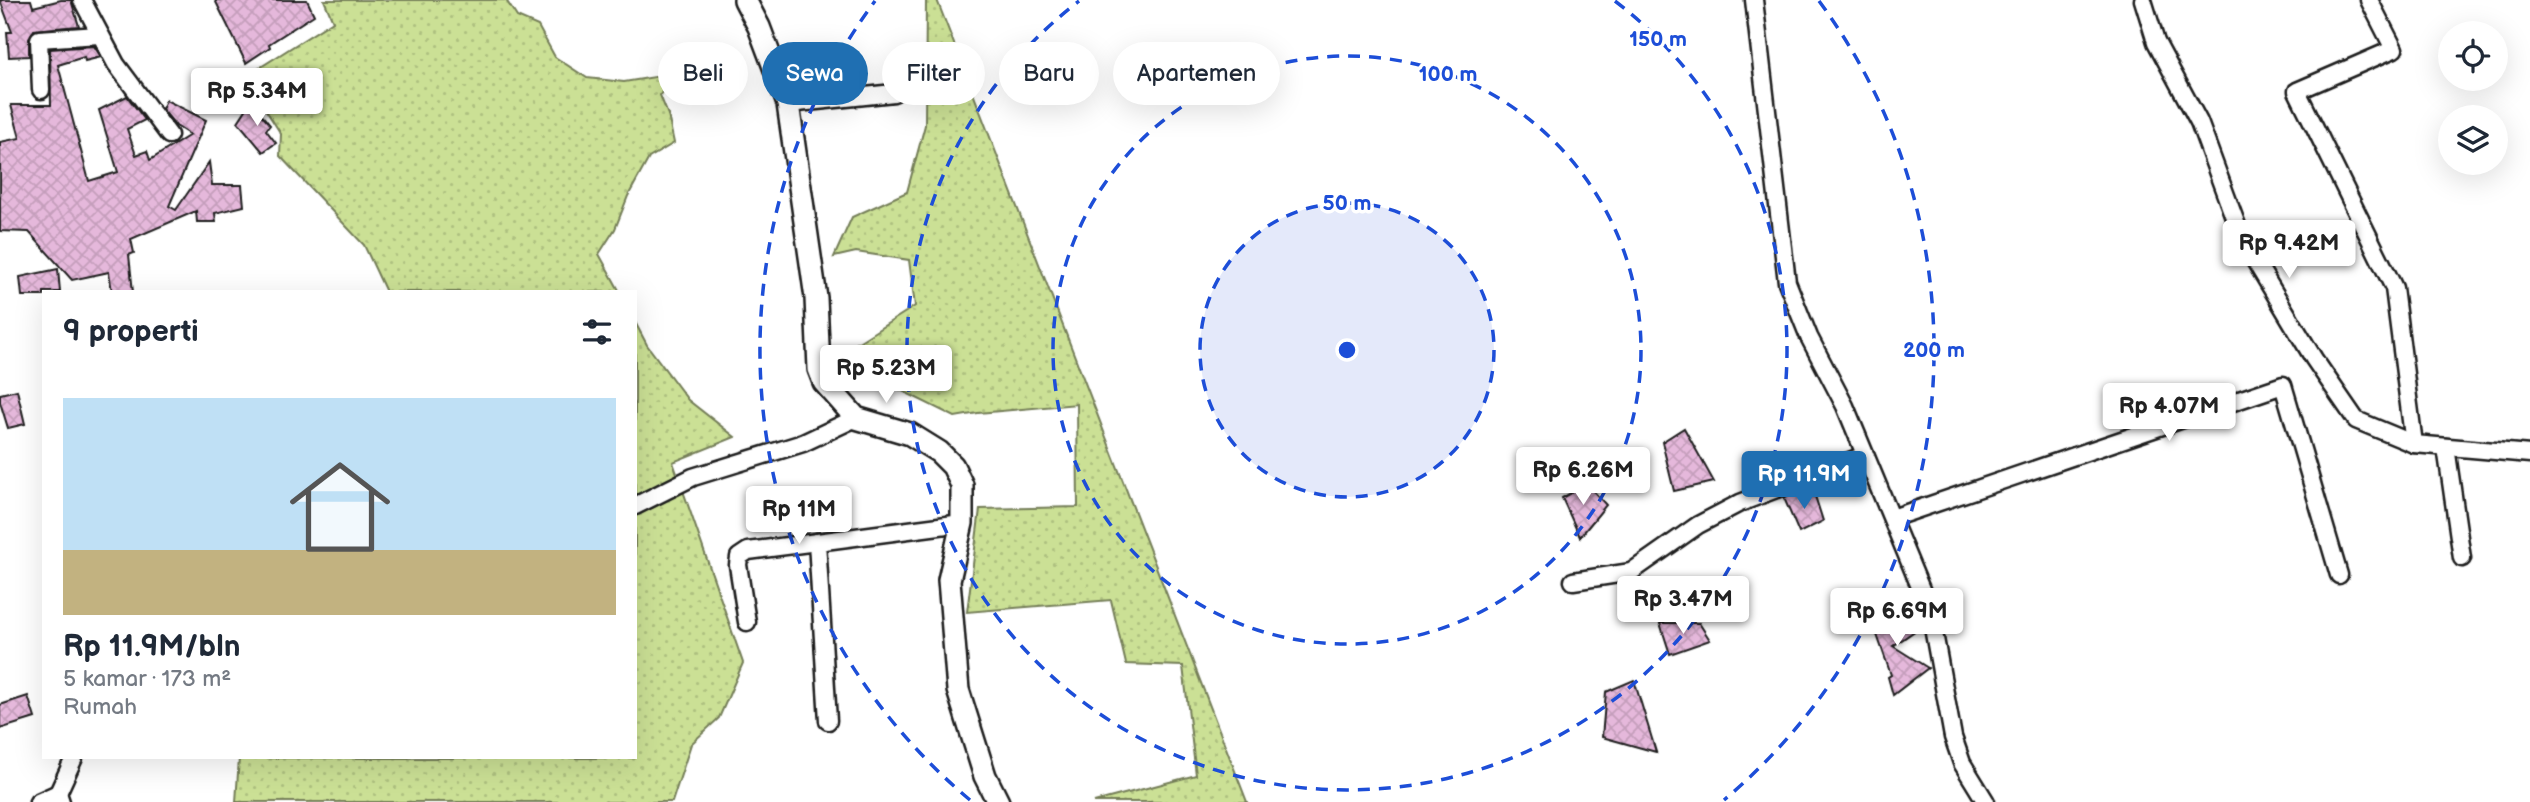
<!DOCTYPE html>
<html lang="id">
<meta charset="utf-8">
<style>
:root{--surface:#fff;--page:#f2f2f3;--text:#1f2937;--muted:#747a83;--accent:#1f6fb2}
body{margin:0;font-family:"Balsamiq Sans",sans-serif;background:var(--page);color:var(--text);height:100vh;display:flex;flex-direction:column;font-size:26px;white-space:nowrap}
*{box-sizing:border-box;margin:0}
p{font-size:23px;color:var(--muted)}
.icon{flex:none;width:38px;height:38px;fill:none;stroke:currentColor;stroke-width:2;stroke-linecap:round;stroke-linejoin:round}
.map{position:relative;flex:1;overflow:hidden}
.drawer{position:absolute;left:42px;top:290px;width:595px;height:469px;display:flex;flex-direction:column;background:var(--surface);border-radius:0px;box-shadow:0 7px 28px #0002}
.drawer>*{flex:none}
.banner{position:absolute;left:658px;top:42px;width:665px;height:63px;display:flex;gap:14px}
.buttons{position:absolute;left:2438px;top:21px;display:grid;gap:14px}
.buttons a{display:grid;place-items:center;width:70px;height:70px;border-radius:50%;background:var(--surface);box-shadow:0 7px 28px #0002;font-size:35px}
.price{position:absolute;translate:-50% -60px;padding:0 16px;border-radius:7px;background:#fff;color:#222;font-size:23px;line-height:46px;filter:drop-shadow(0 2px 4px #0008)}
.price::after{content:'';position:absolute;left:50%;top:42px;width:21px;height:16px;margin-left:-10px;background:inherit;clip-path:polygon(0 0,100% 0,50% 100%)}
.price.current{background:var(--accent);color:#fff}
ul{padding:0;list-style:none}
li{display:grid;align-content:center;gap:14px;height:371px;padding:0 21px}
li span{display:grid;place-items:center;height:217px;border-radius:0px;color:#555}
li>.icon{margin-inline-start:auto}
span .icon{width:126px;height:126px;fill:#fffc;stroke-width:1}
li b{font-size:30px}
h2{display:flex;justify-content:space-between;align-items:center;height:84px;padding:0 21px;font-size:30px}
.pill{padding:0 24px;border-radius:32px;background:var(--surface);box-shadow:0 7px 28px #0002;font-size:24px;line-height:63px}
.pill.current{background:var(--accent);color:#fff}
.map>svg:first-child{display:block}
</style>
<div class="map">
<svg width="2530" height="802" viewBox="0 0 2530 802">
<defs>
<pattern id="grass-dots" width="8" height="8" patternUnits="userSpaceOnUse" patternTransform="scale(1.75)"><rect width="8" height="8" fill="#cbe095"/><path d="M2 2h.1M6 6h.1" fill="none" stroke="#aec080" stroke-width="1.8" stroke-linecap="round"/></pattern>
<pattern id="building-cross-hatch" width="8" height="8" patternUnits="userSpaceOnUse" patternTransform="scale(1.75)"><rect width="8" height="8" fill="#e5b8db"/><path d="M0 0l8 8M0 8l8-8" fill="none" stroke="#c49ebb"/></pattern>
</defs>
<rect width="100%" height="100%" fill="#fff"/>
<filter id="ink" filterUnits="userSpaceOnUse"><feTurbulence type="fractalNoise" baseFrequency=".0143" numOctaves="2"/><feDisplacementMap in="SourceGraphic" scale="14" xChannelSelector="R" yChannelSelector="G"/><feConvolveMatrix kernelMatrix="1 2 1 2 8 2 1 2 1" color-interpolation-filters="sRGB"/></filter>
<g filter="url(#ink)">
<g fill="url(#grass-dots)" stroke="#747e58" stroke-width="2">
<polygon points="324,0 506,0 517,17 538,26 555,57 587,78 624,82 673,74 660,95 668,115 674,143 649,158 628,196 615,229 599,254 620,292 386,292 364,245 280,156 281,134 245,77 333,21"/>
<polygon points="926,0 937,0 1247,802 1094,802 1196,775 1183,666 1126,664 1111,600 967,612 980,509 1078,507 1077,404 978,413 955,417 880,380 857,343 915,306 909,260 856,252 834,257 852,217 907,192 925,125"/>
<polygon points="635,322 647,345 688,400 735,437 673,462 743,663 719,718 691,744 672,802 236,802 239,758 635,758"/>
</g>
<g fill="url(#building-cross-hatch)" stroke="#1c1c1c" stroke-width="2">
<polygon points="0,0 31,0 33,7 61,0 71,0 79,26 34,30 29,39 29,56 9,57 7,32 12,32"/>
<polygon points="215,0 307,0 314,15 269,44 270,47 246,63"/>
<polygon points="94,46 101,57 85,61 84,57 58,65 89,181 118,172 99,110 127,96 145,120 127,129 136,155 147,151 150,160 190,135 176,126 162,109 166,100 206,120 169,206 176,210 209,162 212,185 242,185 244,206 215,213 216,222 197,222 196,211 131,239 134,253 129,255 133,292 112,292 109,272 72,280 29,232 0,231 0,142 20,138 11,105 51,105 50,49"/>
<polygon points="251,102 270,125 266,130 276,143 263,152 238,122"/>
<polygon points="58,269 60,292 44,292 44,296 22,296 20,277"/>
<polygon points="17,390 25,424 8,428 0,402 0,394"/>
<polygon points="1684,428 1714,482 1674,491 1662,442"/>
<polygon points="1587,484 1606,505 1580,537 1562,498"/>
<polygon points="1789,495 1815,496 1823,521 1799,533 1784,498"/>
<polygon points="1894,603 1916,630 1893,646 1928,668 1893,695 1888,677 1891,675 1874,626"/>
<polygon points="1660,623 1699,623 1710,640 1670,654"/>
<polygon points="1634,680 1656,752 1602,737 1606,692"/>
<polygon points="28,696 35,718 0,729 0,705"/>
</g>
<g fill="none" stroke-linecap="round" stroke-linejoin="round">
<defs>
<g id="street">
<polyline points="82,0 116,64 169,135"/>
<polyline points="1754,0 1787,282 1809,337 1845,406 1930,611 1953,737 1962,763 1986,802"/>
<polyline points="2143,0 2156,42 2199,122 2242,239 2314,359 2356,420 2414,444 2530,454"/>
<polyline points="2369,0 2394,49 2297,91 2394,288 2414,444"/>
<polyline points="41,90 39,39 99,35"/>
<polyline points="788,104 894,93"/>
<polyline points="2446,447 2462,558"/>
<polyline points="635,506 693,477 803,443 856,418"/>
<polyline points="1892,518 2283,385 2339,575"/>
<polyline points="1573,581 1631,572 1698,525 1740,503 1865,455"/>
<polyline points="747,622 738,565 739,557 748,551 817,542"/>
<polyline points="828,721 817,542 962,523"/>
<polyline points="58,793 74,758"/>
<polyline points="38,802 58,793 61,802"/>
</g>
<polyline id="secondary" points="745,0 759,27 788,104 816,298 819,369 824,382 856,418 910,434 939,452 953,466 962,485 962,523 949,580 958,690 985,776 998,802"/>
</defs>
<use href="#street" stroke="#1c1c1c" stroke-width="21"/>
<use href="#secondary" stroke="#1c1c1c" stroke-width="26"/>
<use href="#street" stroke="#fff" stroke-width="16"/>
<use href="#secondary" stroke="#fff" stroke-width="21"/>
</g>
</g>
<circle cx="1347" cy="350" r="147" fill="#1d4ed8" fill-opacity=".12"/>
<g fill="none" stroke="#1d4ed8" stroke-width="3.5" stroke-dasharray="12 9">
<circle cx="1347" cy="350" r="147"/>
<circle cx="1347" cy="350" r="294"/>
<path d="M1615 1A440 440 0 1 1 1079 1"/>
<path d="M970 800A587 587 0 0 1 875 1M1819 1A587 587 0 0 1 1724 800"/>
</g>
<circle cx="1347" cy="350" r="10" fill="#1d4ed8" stroke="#fff" stroke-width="3.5"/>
<g font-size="21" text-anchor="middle" font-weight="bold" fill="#1d4ed8" stroke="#fff" stroke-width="7" stroke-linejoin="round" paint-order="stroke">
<text x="1658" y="46">150 m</text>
<text x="1448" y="81">100 m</text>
<text x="1347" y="210">50 m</text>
<text x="1934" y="357">200 m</text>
</g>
</svg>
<div class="buttons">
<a><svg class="icon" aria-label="locate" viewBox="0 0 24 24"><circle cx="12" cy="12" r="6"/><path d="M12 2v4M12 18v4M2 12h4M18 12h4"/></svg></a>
<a><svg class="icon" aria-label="layers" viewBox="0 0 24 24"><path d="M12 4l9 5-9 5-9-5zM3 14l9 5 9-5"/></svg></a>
</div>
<b class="price" style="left:257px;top:128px">Rp 5.34M</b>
<b class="price" style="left:2289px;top:280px">Rp 9.42M</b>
<b class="price" style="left:886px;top:405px">Rp 5.23M</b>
<b class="price" style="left:2169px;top:443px">Rp 4.07M</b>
<b class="price" style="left:1583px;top:507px">Rp 6.26M</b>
<b class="price current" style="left:1804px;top:511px">Rp 11.9M</b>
<b class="price" style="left:799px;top:546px">Rp 11M</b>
<b class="price" style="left:1683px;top:636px">Rp 3.47M</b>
<b class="price" style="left:1897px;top:648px">Rp 6.69M</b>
<div class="banner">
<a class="pill">Beli</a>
<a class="pill current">Sewa</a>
<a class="pill">Filter</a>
<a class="pill">Baru</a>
<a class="pill">Apartemen</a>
</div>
<section class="drawer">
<h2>9 properti<svg class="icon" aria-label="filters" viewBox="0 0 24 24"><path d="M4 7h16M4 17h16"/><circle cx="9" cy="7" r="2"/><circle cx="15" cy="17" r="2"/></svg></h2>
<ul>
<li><span style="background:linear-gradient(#bfe0f5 70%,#c2b280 0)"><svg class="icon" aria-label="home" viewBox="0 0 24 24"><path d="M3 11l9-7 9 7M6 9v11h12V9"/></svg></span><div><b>Rp 11.9M/bln</b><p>5 kamar · 173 m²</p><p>Rumah</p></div></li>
</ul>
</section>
</div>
